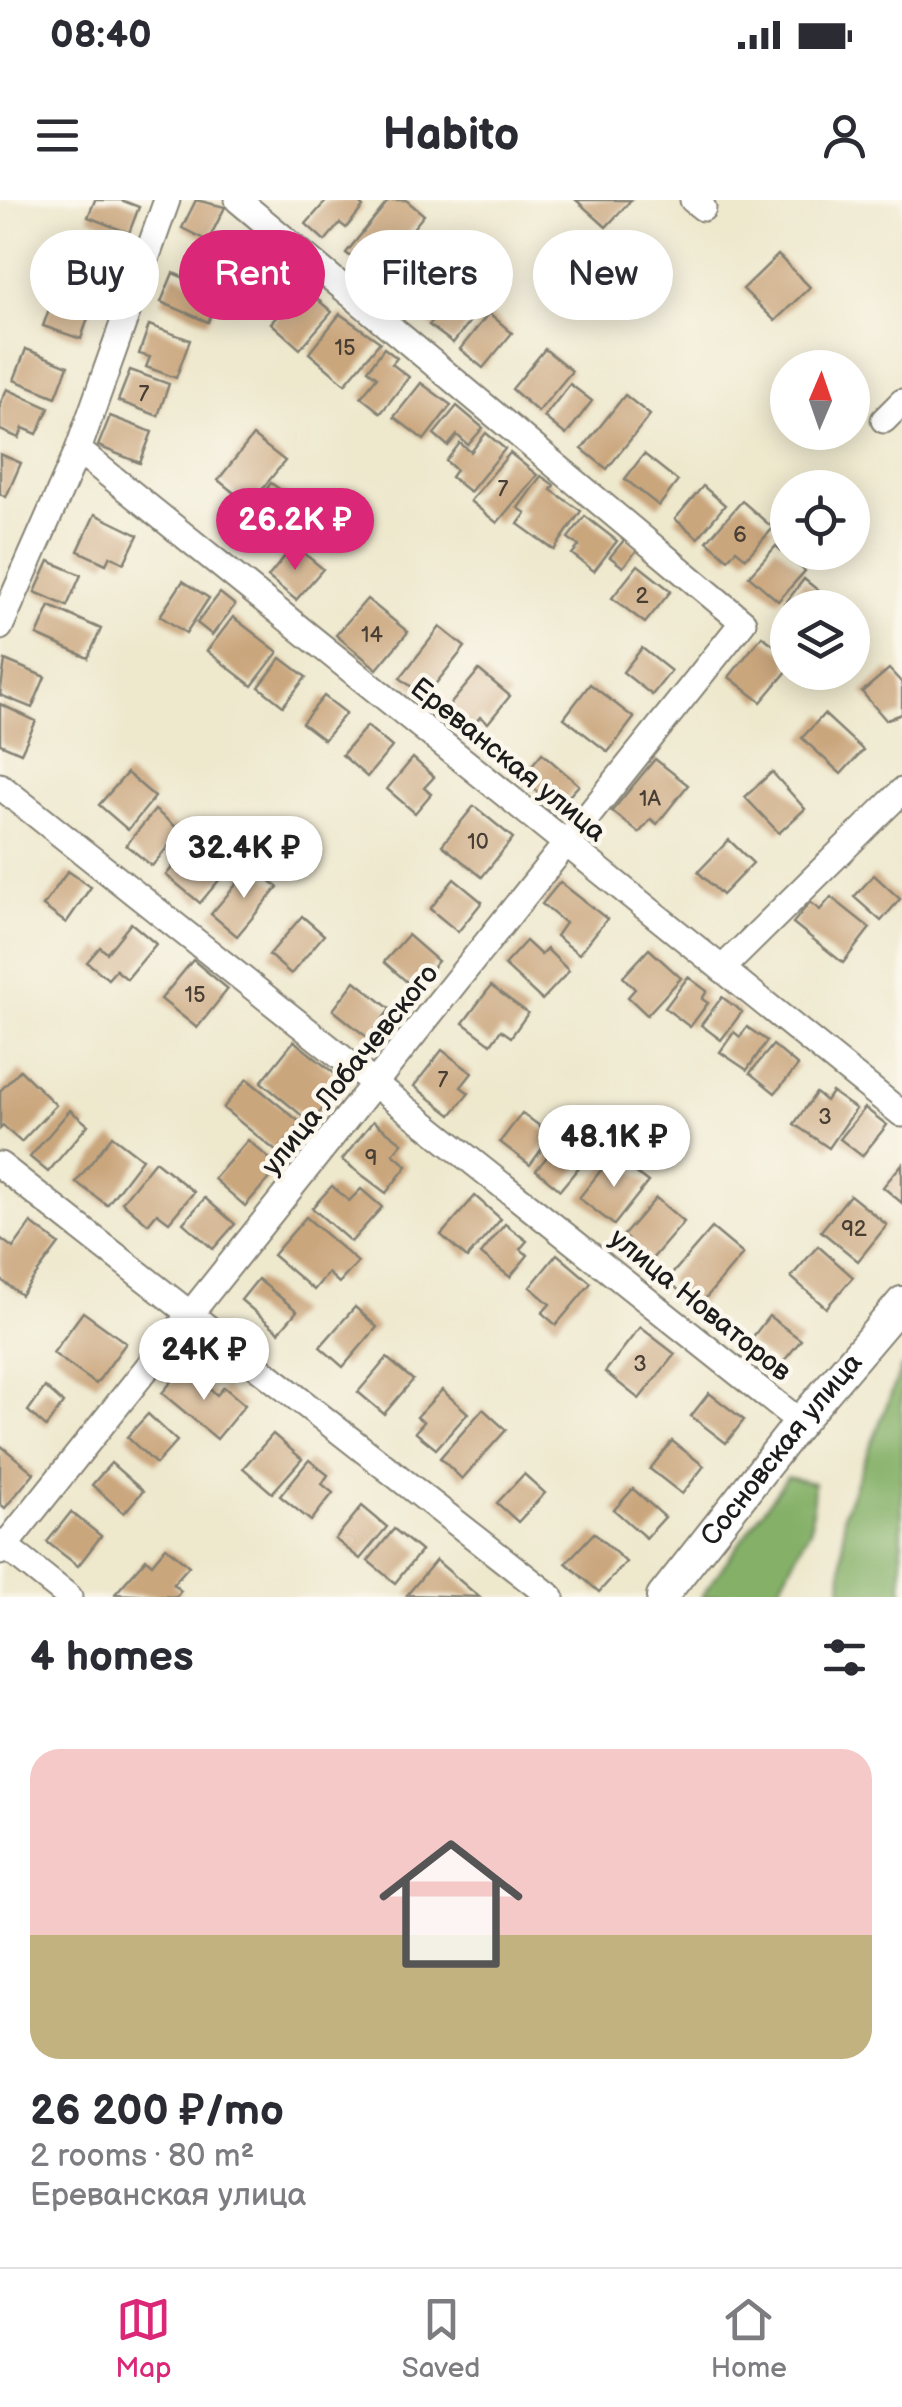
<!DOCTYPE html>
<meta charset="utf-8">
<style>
:root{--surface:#fff;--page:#f7f7f7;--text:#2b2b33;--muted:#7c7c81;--line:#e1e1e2;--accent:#db2777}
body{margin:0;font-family:"Balsamiq Sans",sans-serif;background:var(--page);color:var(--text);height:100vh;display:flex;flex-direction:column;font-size:38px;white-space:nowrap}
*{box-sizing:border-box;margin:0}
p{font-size:32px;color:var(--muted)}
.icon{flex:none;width:55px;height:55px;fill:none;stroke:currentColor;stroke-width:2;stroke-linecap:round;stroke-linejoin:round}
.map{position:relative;height:1397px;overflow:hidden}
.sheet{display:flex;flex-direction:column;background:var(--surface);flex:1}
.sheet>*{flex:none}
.guide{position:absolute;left:30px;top:30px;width:842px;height:90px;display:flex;gap:20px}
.needle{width:65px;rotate:2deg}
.tools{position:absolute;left:770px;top:150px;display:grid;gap:20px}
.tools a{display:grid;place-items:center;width:100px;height:100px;border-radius:50%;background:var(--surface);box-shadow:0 5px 25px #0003;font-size:50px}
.price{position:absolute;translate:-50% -85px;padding:0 22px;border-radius:35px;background:#fff;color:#222;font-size:32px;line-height:65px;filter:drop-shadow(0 2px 5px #0008)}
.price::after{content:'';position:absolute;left:50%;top:60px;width:30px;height:22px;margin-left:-15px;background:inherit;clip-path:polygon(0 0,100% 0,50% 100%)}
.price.current{background:var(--accent);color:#fff}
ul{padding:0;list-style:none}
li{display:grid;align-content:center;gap:20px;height:530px;padding:0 30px}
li+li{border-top:2px solid var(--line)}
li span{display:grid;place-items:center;height:310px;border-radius:30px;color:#555}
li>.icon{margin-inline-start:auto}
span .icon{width:180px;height:180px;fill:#fffc;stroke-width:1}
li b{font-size:42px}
h2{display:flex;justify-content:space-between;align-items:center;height:120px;padding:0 30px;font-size:42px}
.tag{padding:0 35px;border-radius:45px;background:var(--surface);box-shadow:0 5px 25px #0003;font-size:35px;line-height:90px}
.tag.current{background:var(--accent);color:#fff}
.status{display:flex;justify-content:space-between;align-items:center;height:70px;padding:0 50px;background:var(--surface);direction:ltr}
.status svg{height:28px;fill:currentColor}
header{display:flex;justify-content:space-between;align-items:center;height:130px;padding:0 30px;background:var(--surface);font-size:45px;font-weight:600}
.tab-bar{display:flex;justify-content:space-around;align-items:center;height:140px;border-top:2px solid var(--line);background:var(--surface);font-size:28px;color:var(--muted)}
.tab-bar a{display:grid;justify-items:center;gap:5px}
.tab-bar .current{color:var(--accent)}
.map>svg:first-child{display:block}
</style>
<div class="status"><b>08:40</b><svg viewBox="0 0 49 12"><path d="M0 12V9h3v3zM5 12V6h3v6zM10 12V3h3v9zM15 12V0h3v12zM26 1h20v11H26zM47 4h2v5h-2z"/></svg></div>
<header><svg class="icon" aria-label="menu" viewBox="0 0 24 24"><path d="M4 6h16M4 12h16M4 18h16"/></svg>Habito<svg class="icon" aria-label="person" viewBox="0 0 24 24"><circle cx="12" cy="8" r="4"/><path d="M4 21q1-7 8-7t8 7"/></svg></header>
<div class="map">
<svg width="902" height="1397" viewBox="0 0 902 1397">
<rect width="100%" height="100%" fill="#fbf7ec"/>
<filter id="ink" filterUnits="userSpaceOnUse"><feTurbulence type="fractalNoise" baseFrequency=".01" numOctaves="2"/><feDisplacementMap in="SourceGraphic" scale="20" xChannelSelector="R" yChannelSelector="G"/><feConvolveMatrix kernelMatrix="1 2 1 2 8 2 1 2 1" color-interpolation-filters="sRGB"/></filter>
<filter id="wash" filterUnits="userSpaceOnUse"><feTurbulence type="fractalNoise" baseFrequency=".0048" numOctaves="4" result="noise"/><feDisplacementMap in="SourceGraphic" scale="40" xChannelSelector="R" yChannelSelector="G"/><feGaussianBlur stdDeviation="2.25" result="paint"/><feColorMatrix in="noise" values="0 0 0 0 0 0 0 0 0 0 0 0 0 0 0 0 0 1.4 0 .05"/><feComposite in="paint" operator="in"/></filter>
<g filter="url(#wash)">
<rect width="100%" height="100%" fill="#eee8cd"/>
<g fill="#84b068" stroke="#506642" stroke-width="2.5">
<polygon points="902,1166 902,1397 841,1397 844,1313"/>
<polygon points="787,1277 814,1283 811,1327 775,1397 701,1397"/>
</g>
<g id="blocks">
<g fill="#caa67d">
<polygon points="95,0 121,0 139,7 129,33 88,17"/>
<polygon points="196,0 225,7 208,41 182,28"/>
<polygon points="327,0 356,0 363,7 346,28 340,23 325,41 306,24"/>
<polygon points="389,0 406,0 424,15 374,76 346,53"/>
<polygon points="576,0 631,0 606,27"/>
<polygon points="78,45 103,55 97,71 106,75 96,98 62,84"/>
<polygon points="412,48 444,72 424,98 413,90 403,103 382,86"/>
<polygon points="778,55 810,87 775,121 743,89"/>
<polygon points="173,73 220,93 208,122 161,102"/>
<polygon points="454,80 484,103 453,143 429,125 436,117 429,111"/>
<polygon points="303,87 332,112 300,149 271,123"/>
<polygon points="54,95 91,109 81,139 43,126"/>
<polygon points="489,113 512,133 483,168 460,149"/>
<polygon points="340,114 380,142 345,184 309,153"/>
<polygon points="149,125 190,140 176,178 146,167 150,157 139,154"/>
<polygon points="384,148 397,158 392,164 409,177 381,213 361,197 377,177 368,170"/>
<polygon points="26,149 68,166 56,197 14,180"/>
<polygon points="545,149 572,171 538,212 512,189"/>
<polygon points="130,170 169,184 158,216 118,201"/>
<polygon points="421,183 451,205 424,240 394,217"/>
<polygon points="570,184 592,201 566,235 544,217"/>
<polygon points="7,189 49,208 37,234 23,228 19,238 0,230 0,204"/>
<polygon points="625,195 650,215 607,269 582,249"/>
<polygon points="457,206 483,228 468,245 457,235 448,246 434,234"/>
<polygon points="110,216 152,232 140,263 98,246"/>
<polygon points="486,233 505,249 470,292 451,277 456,270 446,261 460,243 471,252"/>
<polygon points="253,236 285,261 249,305 218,280"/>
<polygon points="510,253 537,275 497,323 470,301"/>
<polygon points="0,254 21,263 6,297 0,294"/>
<polygon points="644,254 678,281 659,306 625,279"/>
<polygon points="541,276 554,285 551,290 581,311 554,350 518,324 526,313 518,308"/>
<polygon points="271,283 300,304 276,338 247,316"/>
<polygon points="703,286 725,305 698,338 675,319"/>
<polygon points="742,301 773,328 746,358 736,350 728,359 707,341"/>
<polygon points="95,314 138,335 124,363 110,356 106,364 78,351"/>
<polygon points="585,316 617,341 594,371 572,354 579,346 568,338"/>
<polygon points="625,339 638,349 623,367 610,357"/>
<polygon points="294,345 323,369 296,400 268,377"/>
<polygon points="776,346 805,371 778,401 749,376"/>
<polygon points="49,361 81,375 67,406 35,392"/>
<polygon points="638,365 671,391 645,423 612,398"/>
<polygon points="804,379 830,400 825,408 784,405"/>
<polygon points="183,381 209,398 186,433 160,416"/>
<polygon points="220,393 235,405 212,435 197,423"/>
<polygon points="367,399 408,432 377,469 336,435"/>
<polygon points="50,406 101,429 88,458 37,435"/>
<polygon points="233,417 278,452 252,486 207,451"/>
<polygon points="440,427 465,447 425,497 400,478"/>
<polygon points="762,436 788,456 788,470 761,502 729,477"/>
<polygon points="642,448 671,471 652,495 623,472"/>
<polygon points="281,458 306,477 283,506 259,487"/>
<polygon points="5,460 45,477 32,508 0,495"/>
<polygon points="889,469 902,483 902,514 886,520 862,492"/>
<polygon points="479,470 510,496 488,523 480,517 467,533 443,513"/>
<polygon points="590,484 634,518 608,552 564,518"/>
<polygon points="324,496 346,513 324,540 302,523"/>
<polygon points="0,504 36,521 21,553 0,544"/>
<polygon points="824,514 863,550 841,574 802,538"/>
<polygon points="367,526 392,547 367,577 342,555"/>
<polygon points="542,553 579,585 557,609 521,578"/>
<polygon points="413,558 434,577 424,588 431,594 415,613 387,589"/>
<polygon points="655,559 688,585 657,624 651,619 639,633 612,611"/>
<polygon points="772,572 805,609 779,633 745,597"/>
<polygon points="127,573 155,597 128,630 99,605"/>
<polygon points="474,606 513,638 482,677 442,645"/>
<polygon points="155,610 181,631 152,666 126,645"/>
<polygon points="729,640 753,663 722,695 698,672"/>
<polygon points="191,644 225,673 200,703 166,675"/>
<polygon points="252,666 278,687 237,736 211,714"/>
<polygon points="68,671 91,687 66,723 43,706"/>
<polygon points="874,675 900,699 881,721 854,697"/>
<polygon points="454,679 482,702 458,732 430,709"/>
<polygon points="560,682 607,719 579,754 556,736 565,723 542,704"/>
<polygon points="831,697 870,728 843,763 793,723 810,702 820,710"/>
<polygon points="302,716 324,735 291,774 269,755"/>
<polygon points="131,723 156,744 127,779 116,770 108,779 87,762 100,747 107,753"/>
<polygon points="408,735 438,761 414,788 384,762"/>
<polygon points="526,741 541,755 547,749 569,771 542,800 504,765"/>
<polygon points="649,749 681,778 647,815 628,797 635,789 623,777"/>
<polygon points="193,760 228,789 197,828 161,799"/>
<polygon points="688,777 707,791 702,799 708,803 690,827 665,808"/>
<polygon points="355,781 390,809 368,838 333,810"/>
<polygon points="491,786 528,813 511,837 501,830 491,844 463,823"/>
<polygon points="722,797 742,812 721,840 701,825"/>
<polygon points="747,827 767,841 747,870 720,852 734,832 740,837"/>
<polygon points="294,841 345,882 311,923 261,882"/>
<polygon points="773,845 798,866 775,893 750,873"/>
<polygon points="442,850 472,873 461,887 469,893 451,915 414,886"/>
<polygon points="20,870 56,905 21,942 3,926 0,929 0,891"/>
<polygon points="247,879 301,923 277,952 223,908"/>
<polygon points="832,892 856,909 829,948 794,924 816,893 826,901"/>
<polygon points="865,908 887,925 862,956 840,939"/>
<polygon points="70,910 88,925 48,972 30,957"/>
<polygon points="522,913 552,935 530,965 500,942"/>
<polygon points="373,921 402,943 393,954 407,966 386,993 342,960"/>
<polygon points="571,928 595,948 560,990 536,970"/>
<polygon points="112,936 142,959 107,1005 76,982"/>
<polygon points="248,940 279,967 245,1006 214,979"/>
<polygon points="613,955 648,982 614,1025 579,998"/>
<polygon points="155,961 194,992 169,1022 157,1013 148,1024 122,1002"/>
<polygon points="902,964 902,1003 883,987"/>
<polygon points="332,986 349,1001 361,989 382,1007 351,1042 312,1008"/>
<polygon points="850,995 887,1025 858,1061 821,1031"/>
<polygon points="475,996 501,1019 467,1058 441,1035"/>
<polygon points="205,998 235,1024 213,1049 183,1023"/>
<polygon points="656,998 684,1022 651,1060 623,1036"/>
<polygon points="306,1017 358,1062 339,1083 328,1073 314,1090 273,1055"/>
<polygon points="31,1023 59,1044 21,1095 0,1079 0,1038 13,1048"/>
<polygon points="505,1024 527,1041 520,1049 528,1055 510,1077 481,1054"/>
<polygon points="712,1028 743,1054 698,1107 667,1080"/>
<polygon points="818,1046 853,1077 826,1108 791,1077"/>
<polygon points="557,1054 591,1083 556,1125 542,1113 550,1104 530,1087"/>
<polygon points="258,1079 297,1111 279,1132 241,1100"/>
<polygon points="355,1107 377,1127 343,1167 320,1147"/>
<polygon points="83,1112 126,1143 96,1184 53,1153"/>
<polygon points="769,1116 801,1140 779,1167 748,1143"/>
<polygon points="640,1127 675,1154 639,1199 605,1172"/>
<polygon points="387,1158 413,1180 384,1214 358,1192"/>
<polygon points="184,1167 217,1195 224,1187 245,1205 217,1239 162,1193"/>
<polygon points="45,1187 63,1203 46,1227 28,1211"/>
<polygon points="442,1190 468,1213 436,1249 415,1232 424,1222 417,1217"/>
<polygon points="709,1193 744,1220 726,1243 691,1216"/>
<polygon points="483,1209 506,1230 462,1279 440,1258"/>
<polygon points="148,1214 177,1241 156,1264 127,1237"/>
<polygon points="273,1234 302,1259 272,1293 243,1268"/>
<polygon points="672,1241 704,1266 682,1294 650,1269"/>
<polygon points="0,1245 34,1273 5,1308 0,1304"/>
<polygon points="309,1260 328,1275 322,1284 333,1293 311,1321 280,1296"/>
<polygon points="111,1263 143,1291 124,1313 92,1285"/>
<polygon points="524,1274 545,1293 518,1322 497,1303"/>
<polygon points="633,1289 665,1317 646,1338 614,1310"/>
<polygon points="362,1306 387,1327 360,1359 335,1339"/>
<polygon points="71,1312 101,1336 78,1366 47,1342"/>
<polygon points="394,1329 421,1351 395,1383 368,1361"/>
<polygon points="594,1333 626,1362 599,1392 566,1363"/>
<polygon points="166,1347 189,1366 173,1384 181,1391 176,1397 115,1394 146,1359 152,1364"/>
<polygon points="436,1360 479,1397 407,1395"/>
</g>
</g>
</g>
<g filter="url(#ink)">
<use href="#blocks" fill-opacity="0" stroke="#858274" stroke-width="2.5"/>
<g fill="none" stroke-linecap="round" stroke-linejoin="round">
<defs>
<g id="minor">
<polyline points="693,0 703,8"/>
<polyline points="884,220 902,202"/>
<polyline points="78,250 902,914"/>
<polyline points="0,427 78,250 167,0"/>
<polyline points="0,586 800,1222"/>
<polyline points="722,769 902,591"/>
<polyline points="0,965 551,1397"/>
<polyline points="0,1342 69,1397"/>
<polyline points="0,1352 743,422 238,0"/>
</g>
<g id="tertiary">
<path id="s1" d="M662 1397 800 1222 902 1102"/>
</g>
</defs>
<use href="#minor" stroke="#858274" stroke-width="29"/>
<use href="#tertiary" stroke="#858274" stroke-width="34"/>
<use href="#minor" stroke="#fff" stroke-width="25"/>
<use href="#tertiary" stroke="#fff" stroke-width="30"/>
</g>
</g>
<g text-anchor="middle" stroke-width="9" stroke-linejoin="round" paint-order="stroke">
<g font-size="22" fill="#483e34">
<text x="345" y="155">15</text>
<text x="144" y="201">7</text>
<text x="503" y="296">7</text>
<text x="740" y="342">6</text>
<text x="642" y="403">2</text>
<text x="372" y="442">14</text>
<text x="650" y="606">1А</text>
<text x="478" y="649">10</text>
<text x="195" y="802">15</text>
<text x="443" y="887">7</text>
<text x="825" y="924">3</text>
<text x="371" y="965">9</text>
<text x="854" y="1036">92</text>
<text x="640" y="1171">3</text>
</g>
<g font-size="28" fill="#1c1c1c" stroke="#fbf7ec">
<text transform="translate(509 559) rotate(39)" y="10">Ереванская улица</text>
<text transform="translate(349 869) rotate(-51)" y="10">улица Лобачевского</text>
<text transform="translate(701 1104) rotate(39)" y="10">улица Новаторов</text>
<text dy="10" stroke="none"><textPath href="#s1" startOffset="190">Сосновская улица</textPath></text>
</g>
</g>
</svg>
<div class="tools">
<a><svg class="needle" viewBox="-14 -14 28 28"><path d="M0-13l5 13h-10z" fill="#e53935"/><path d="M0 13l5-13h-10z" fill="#7c7c81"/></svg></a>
<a><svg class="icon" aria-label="locate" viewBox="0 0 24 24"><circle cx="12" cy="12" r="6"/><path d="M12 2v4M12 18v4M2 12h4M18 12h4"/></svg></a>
<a><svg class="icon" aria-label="layers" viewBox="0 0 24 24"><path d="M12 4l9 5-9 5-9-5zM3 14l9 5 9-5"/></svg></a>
</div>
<b class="price current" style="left:295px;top:373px">26.2K ₽</b>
<b class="price" style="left:244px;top:701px">32.4K ₽</b>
<b class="price" style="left:614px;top:990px">48.1K ₽</b>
<b class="price" style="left:204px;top:1203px">24K ₽</b>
<div class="guide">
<a class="tag">Buy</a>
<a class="tag current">Rent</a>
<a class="tag">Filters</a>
<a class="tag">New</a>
</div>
</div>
<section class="sheet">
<h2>4 homes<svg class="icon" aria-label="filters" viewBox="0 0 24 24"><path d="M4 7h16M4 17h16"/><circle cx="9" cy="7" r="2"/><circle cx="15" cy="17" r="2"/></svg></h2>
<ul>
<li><span style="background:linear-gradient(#f6c9c9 60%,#c2b280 0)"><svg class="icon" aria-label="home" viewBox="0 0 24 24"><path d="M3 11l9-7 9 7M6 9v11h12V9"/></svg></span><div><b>26 200 ₽/mo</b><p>2 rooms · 80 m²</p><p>Ереванская улица</p></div></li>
</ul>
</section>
<nav class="tab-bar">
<a class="current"><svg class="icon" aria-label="map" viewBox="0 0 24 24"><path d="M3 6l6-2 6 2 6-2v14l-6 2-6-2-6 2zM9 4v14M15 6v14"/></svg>Map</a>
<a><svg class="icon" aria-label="saved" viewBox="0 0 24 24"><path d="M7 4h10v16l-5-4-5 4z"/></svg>Saved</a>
<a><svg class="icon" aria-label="home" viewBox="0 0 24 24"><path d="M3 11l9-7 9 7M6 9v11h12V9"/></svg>Home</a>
</nav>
